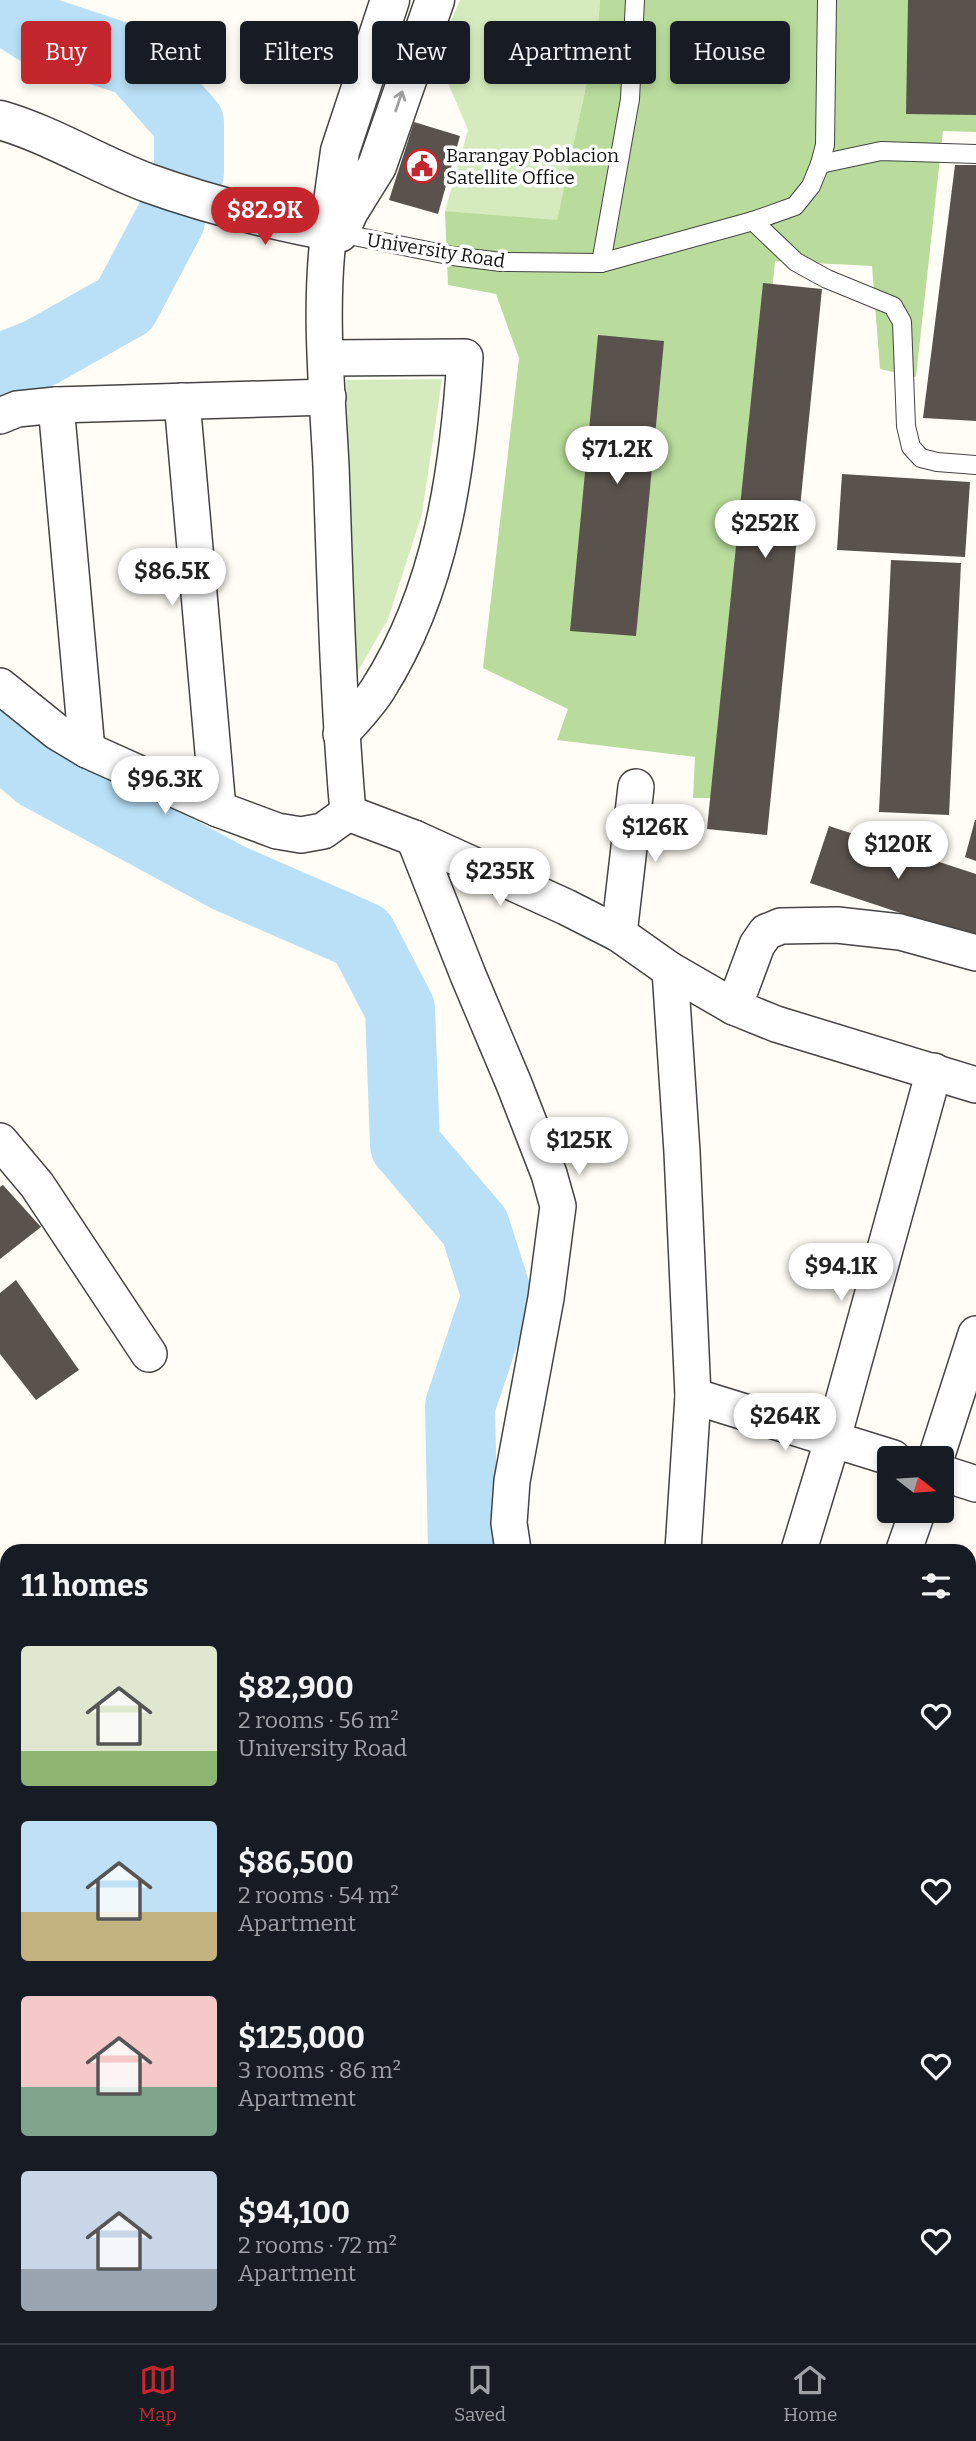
<!DOCTYPE html>
<meta charset="utf-8">
<style>
:root{--surface:#171b24;--page:#242831;--text:#f1f3f6;--muted:#9ea1a6;--line:#363941;--accent:#c4262e}
body{margin:0;font-family:Bitter,serif;background:var(--page);color:var(--text);height:100vh;display:flex;flex-direction:column;font-size:26px;white-space:nowrap}
*{box-sizing:border-box;margin:0}
p{font-size:23px;color:var(--muted)}
.icon{flex:none;width:38px;height:38px;fill:none;stroke:currentColor;stroke-width:2;stroke-linecap:round;stroke-linejoin:round}
.map{position:relative;flex:1;overflow:hidden}
.panel{position:absolute;left:0px;top:1544px;width:976px;height:800px;display:flex;flex-direction:column;background:var(--surface);border-radius:21px 21px 0 0;box-shadow:0 4px 10px #0003}
.panel>*{flex:none}
.hud{position:absolute;left:21px;top:21px;width:934px;height:63px;display:flex;gap:14px}
.needle{width:46px;rotate:107deg}
.controls{position:absolute;left:877px;top:1446px;display:grid;gap:14px}
.controls a{display:grid;place-items:center;width:77px;height:77px;border-radius:7px;background:var(--surface);box-shadow:0 4px 10px #0003;font-size:35px}
.price{position:absolute;translate:-50% -60px;padding:0 16px;border-radius:24px;background:#fff;color:#222;font-size:23px;line-height:46px;filter:drop-shadow(0 2px 4px #0008)}
.price::after{content:'';position:absolute;left:50%;top:42px;width:21px;height:16px;margin-left:-10px;background:inherit;clip-path:polygon(0 0,100% 0,50% 100%)}
.price.on{background:var(--accent);color:#fff}
ul{padding:0;list-style:none}
li{display:flex;align-items:center;gap:21px;height:175px;padding:0 21px}
li span{display:grid;place-items:center;flex:none;width:196px;height:140px;border-radius:7px;color:#555}
li>.icon{margin-inline-start:auto}
span .icon{width:84px;height:84px;fill:#fffc;stroke-width:1}
li b{font-size:30px}
h2{display:flex;justify-content:space-between;align-items:center;height:84px;padding:0 21px;font-size:30px}
.chip{padding:0 24px;border-radius:7px;background:var(--surface);box-shadow:0 4px 10px #0003;font-size:24px;line-height:63px}
.chip.on{background:var(--accent);color:#fff}
.tabs{display:flex;justify-content:space-around;align-items:center;height:98px;border-top:2px solid var(--line);background:var(--surface);font-size:19px;color:var(--muted)}
.tabs a{display:grid;justify-items:center;gap:4px}
.tabs .on{color:var(--accent)}
.map>svg:first-child{display:block}
</style>
<div class="map">
<svg width="976" height="2343" viewBox="0 0 976 2343">
<rect width="100%" height="100%" fill="#fffdf5"/>
<g fill="#d5ebbd">
<polygon points="460,0 600,0 597,36 557,221 445,211 468,130 436,55"/>
<polygon points="442,379 422,514 388,619 357,673 346,380"/>
</g>
<polygon fill="#b9dc9c" points="600,0 976,0 976,132 943,131 916,377 880,369 872,266 775,261 726,798 693,798 695,757 557,740 568,709 483,668 519,358 496,294 448,285 445,211 557,220 597,36"/>
<g fill="none" stroke-linecap="round" stroke-linejoin="round">
<g stroke="#b9e0f7" stroke-width="70">
<polyline points="0,6 35,29 135,62 189,123 189,173"/>
<polyline points="0,369 40,353 125,305 170,220"/>
<polyline points="0,743 39,775 229,878 362,936 400,1009 405,1145 475,1227 497,1296 460,1406 463,1550"/>
<polyline points="620,2336 622,2343"/>
</g>
</g>
<g fill="#5a524d">
<polygon points="908,0 976,0 976,115 906,114"/>
<polygon points="414,122 460,136 438,214 389,200"/>
<polygon points="955,165 976,165 976,421 923,418"/>
<polygon points="763,283 822,289 767,835 707,829"/>
<polygon points="598,335 664,341 636,636 570,631"/>
<polygon points="842,474 970,482 965,557 837,550"/>
<polygon points="891,560 961,563 949,815 879,812"/>
<polygon points="975,820 976,820 976,861 965,857"/>
<polygon points="829,826 976,874 976,938 810,883"/>
<polygon points="3,1185 41,1227 0,1259 0,1187"/>
<polygon points="16,1280 79,1370 36,1400 0,1354 0,1293"/>
<polygon points="0,2223 7,2224 7,2301 0,2300"/>
</g>
<g fill="none" stroke-linecap="round" stroke-linejoin="round">
<defs>
<g id="service">
<polyline points="820,164 881,151 976,154"/>
<polyline points="753,221 796,262 827,279 893,306 902,322 906,426 911,447 921,458 937,462 976,465"/>
<polyline points="339,233 453,256 501,262 601,263 753,221 795,206 811,186 820,164 825,145 827,0"/>
<polyline points="601,263 630,99 635,0"/>
</g>
<g id="minor">
<path d="M329 231C319 308 327 388 331 466 335 581 338 697 348 813"/>
<path d="M326 358 465 357C458 471 441 590 378 689 368 705 354 719 341 734"/>
<polyline points="182,401 218,809"/>
<polyline points="56,405 87,750"/>
<polyline points="0,416 17,409 56,405 328,397"/>
<polyline points="0,686 57,732 87,750 218,809 277,831 301,835 323,831 348,813"/>
<polyline points="348,813 414,838 566,907 619,934 670,970 734,1007 776,1024 976,1085"/>
<polyline points="414,838 468,975 514,1084 549,1174 558,1206 546,1298 512,1481 509,1523 513,1550"/>
<polyline points="619,934 636,787"/>
<polyline points="670,970 682,1152 693,1396 683,1550"/>
<polyline points="734,1007 757,945 766,932 781,926 837,925 900,932 976,953"/>
<polyline points="0,1141 37,1185 149,1354"/>
<polyline points="693,1396 893,1458"/>
<polyline points="936,1458 976,1334"/>
<polyline points="942,1473 976,1484"/>
<polyline points="799,1550 833,1438 934,1071"/>
<polyline points="904,1550 918,1510"/>
<polyline points="970,1792 976,1770"/>
<polyline points="668,2336 670,2343"/>
<polyline points="816,2343 817,2336"/>
</g>
<g id="tertiary">
<path d="M0 120C52 135 97 164 148 183 209 205 275 221 339 233L349 211 377 166 435 0"/>
<polyline points="329,231 340,151 390,0"/>
</g>
</defs>
<use href="#service" stroke="#444" stroke-width="20"/>
<use href="#minor" stroke="#444" stroke-width="38"/>
<use href="#tertiary" stroke="#444" stroke-width="41"/>
<use href="#service" stroke="#fff" stroke-width="18"/>
<use href="#minor" stroke="#fff" stroke-width="35"/>
<use href="#tertiary" stroke="#fff" stroke-width="38"/>
</g>
<defs><path id="oneway-shaft" d="M-6 0H5M1.5-3L5.5 0L1.5 3" fill="none" stroke-width="1.6" stroke-linecap="round" stroke-linejoin="round" transform="scale(1.75)"/></defs>
<use stroke="#a0a0a0" href="#oneway-shaft" transform="translate(399 101) rotate(-71)"/>
<defs>
<symbol id="civic-ring" viewBox="-11 -11 22 22"><circle r="9.5" fill="#fff" stroke="#c4262e" stroke-width="1.5"/><path d="M-.6-6.5H3V-4.5H.6V-3L4-1V1h2V6H-6V1h2V-1L-.6-3ZM-1.2 2.5V6h2.4V2.5Z" fill="#c4262e"/></symbol>
</defs>
<g fill-rule="evenodd">
<use href="#civic-ring" x="403" y="147" width="38" height="38"/>
</g>
<g text-anchor="middle" stroke-width="7" stroke-linejoin="round" paint-order="stroke">
<g font-size="19" fill="#111" stroke="#fff" text-anchor="start">
<text x="446" y="162">Barangay Poblacion<tspan x="446" dy="22">Satellite Office</tspan></text>
</g>
<g font-size="19" fill="#111" stroke="#fff">
<text transform="translate(436 250) rotate(9)" y="7">University Road</text>
</g>
</g>
</svg>
<div class="controls">
<a><svg class="needle" viewBox="-14 -14 28 28"><path d="M0-13l5 13h-10z" fill="#e53935"/><path d="M0 13l5-13h-10z" fill="#9ea1a6"/></svg></a>
</div>
<b class="price on" style="left:265px;top:247px">$82.9K</b>
<b class="price" style="left:617px;top:486px">$71.2K</b>
<b class="price" style="left:765px;top:560px">$252K</b>
<b class="price" style="left:172px;top:608px">$86.5K</b>
<b class="price" style="left:165px;top:816px">$96.3K</b>
<b class="price" style="left:655px;top:864px">$126K</b>
<b class="price" style="left:898px;top:881px">$120K</b>
<b class="price" style="left:500px;top:908px">$235K</b>
<b class="price" style="left:579px;top:1177px">$125K</b>
<b class="price" style="left:841px;top:1303px">$94.1K</b>
<b class="price" style="left:785px;top:1453px">$264K</b>
<div class="hud">
<a class="chip on">Buy</a>
<a class="chip">Rent</a>
<a class="chip">Filters</a>
<a class="chip">New</a>
<a class="chip">Apartment</a>
<a class="chip">House</a>
</div>
<section class="panel">
<h2>11 homes<svg class="icon" aria-label="filters" viewBox="0 0 24 24"><path d="M4 7h16M4 17h16"/><circle cx="9" cy="7" r="2"/><circle cx="15" cy="17" r="2"/></svg></h2>
<ul>
<li><span style="background:linear-gradient(#dfe7d0 75%,#8fb573 0)"><svg class="icon" aria-label="home" viewBox="0 0 24 24"><path d="M3 11l9-7 9 7M6 9v11h12V9"/></svg></span><div><b>$82,900</b><p>2 rooms · 56 m²</p><p>University Road</p></div><svg class="icon" aria-label="heart" viewBox="0 0 24 24"><path d="M12 20l-8-8c-3-5 5-10 8-4 3-6 11-1 8 4z"/></svg></li>
<li><span style="background:linear-gradient(#bfe0f5 65%,#c2b280 0)"><svg class="icon" aria-label="home" viewBox="0 0 24 24"><path d="M3 11l9-7 9 7M6 9v11h12V9"/></svg></span><div><b>$86,500</b><p>2 rooms · 54 m²</p><p>Apartment</p></div><svg class="icon" aria-label="heart" viewBox="0 0 24 24"><path d="M12 20l-8-8c-3-5 5-10 8-4 3-6 11-1 8 4z"/></svg></li>
<li><span style="background:linear-gradient(#f6c9c9 65%,#7fa58c 0)"><svg class="icon" aria-label="home" viewBox="0 0 24 24"><path d="M3 11l9-7 9 7M6 9v11h12V9"/></svg></span><div><b>$125,000</b><p>3 rooms · 86 m²</p><p>Apartment</p></div><svg class="icon" aria-label="heart" viewBox="0 0 24 24"><path d="M12 20l-8-8c-3-5 5-10 8-4 3-6 11-1 8 4z"/></svg></li>
<li><span style="background:linear-gradient(#c9d6e8 70%,#9aa5b1 0)"><svg class="icon" aria-label="home" viewBox="0 0 24 24"><path d="M3 11l9-7 9 7M6 9v11h12V9"/></svg></span><div><b>$94,100</b><p>2 rooms · 72 m²</p><p>Apartment</p></div><svg class="icon" aria-label="heart" viewBox="0 0 24 24"><path d="M12 20l-8-8c-3-5 5-10 8-4 3-6 11-1 8 4z"/></svg></li>
</ul>
</section>
</div>
<nav class="tabs">
<a class="on"><svg class="icon" aria-label="map" viewBox="0 0 24 24"><path d="M3 6l6-2 6 2 6-2v14l-6 2-6-2-6 2zM9 4v14M15 6v14"/></svg>Map</a>
<a><svg class="icon" aria-label="saved" viewBox="0 0 24 24"><path d="M7 4h10v16l-5-4-5 4z"/></svg>Saved</a>
<a><svg class="icon" aria-label="home" viewBox="0 0 24 24"><path d="M3 11l9-7 9 7M6 9v11h12V9"/></svg>Home</a>
</nav>
